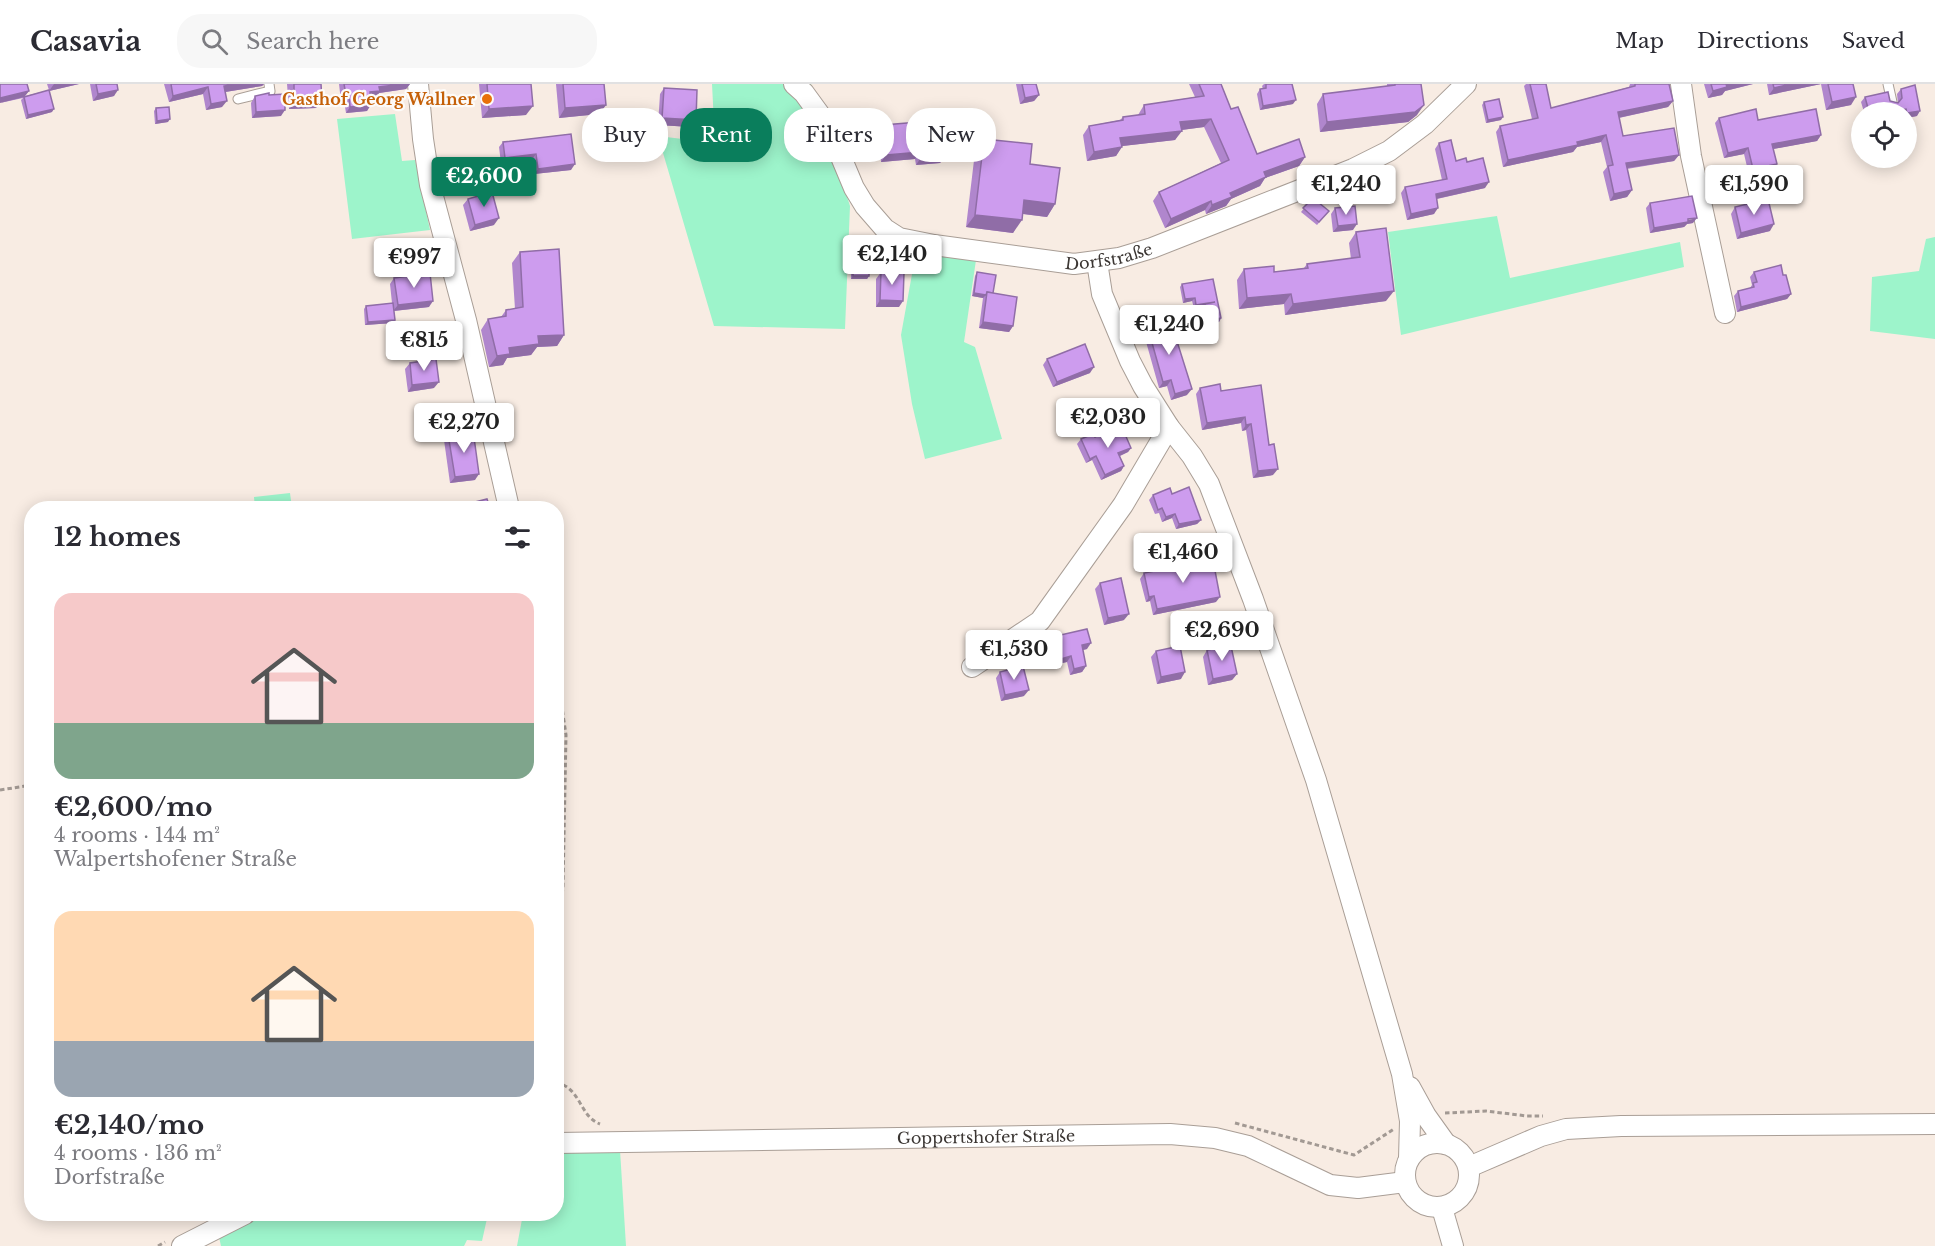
<!DOCTYPE html>
<meta charset="utf-8">
<style>
:root{--surface:#fff;--page:#f7f7f7;--text:#2b2b33;--muted:#7c7c81;--line:#e1e1e2;--accent:#0a7e5c}
body{margin:0;font-family:"Libre Baskerville",serif;background:var(--page);color:var(--text);height:100vh;display:flex;flex-direction:column;font-size:22px;white-space:nowrap}
*{box-sizing:border-box;margin:0}
p{font-size:20px;color:var(--muted)}
.icon{flex:none;width:33px;height:33px;fill:none;stroke:currentColor;stroke-width:2;stroke-linecap:round;stroke-linejoin:round}
.map{position:relative;flex:1;overflow:hidden}
.sheet{position:absolute;left:24px;top:417px;width:540px;height:720px;display:flex;flex-direction:column;background:var(--surface);border-radius:24px;box-shadow:0 3px 15px #0003}
.sheet>*{flex:none}
.guide{position:absolute;left:582px;top:24px;width:570px;height:54px;display:flex;gap:12px}
.controls{position:absolute;left:1851px;top:18px;display:grid;gap:12px}
.controls a{display:grid;place-items:center;width:66px;height:66px;border-radius:50%;background:var(--surface);box-shadow:0 3px 15px #0003;font-size:30px}
.price{position:absolute;translate:-50% -51px;padding:0 14px;border-radius:6px;background:#fff;color:#222;font-size:20px;line-height:39px;filter:drop-shadow(0 2px 3px #0008)}
.price::after{content:'';position:absolute;left:50%;top:36px;width:18px;height:14px;margin-left:-9px;background:inherit;clip-path:polygon(0 0,100% 0,50% 100%)}
.price.active{background:var(--accent);color:#fff}
ul{padding:0;list-style:none}
li{display:grid;align-content:center;gap:12px;height:318px;padding:0 30px}
li span{display:grid;place-items:center;height:186px;border-radius:18px;color:#555}
li>.icon{margin-inline-start:auto}
span .icon{width:108px;height:108px;fill:#fffc;stroke-width:1}
li b{font-size:26px}
h2{display:flex;justify-content:space-between;align-items:center;height:72px;padding:0 30px;font-size:26px}
.tag{padding:0 21px;border-radius:24px;background:var(--surface);box-shadow:0 3px 15px #0003;font-size:21px;line-height:54px}
.tag.active{background:var(--accent);color:#fff}
header{display:flex;align-items:center;gap:36px;box-sizing:border-box;height:84px;padding:0 30px;background:var(--surface);border-bottom:2px solid var(--line)}
header strong{font-size:28px}
nav{display:flex;gap:33px;margin-inline-start:auto;font-size:21px}
.search{width:420px;height:54px;background:var(--page);display:flex;align-items:center;gap:15px;box-sizing:border-box;padding:0 21px;border-radius:24px;color:var(--muted);font-size:22px}
.map>svg:first-child{display:block}
</style>
<header>
<strong>Casavia</strong>
<div class="search"><svg class="icon" aria-label="search" viewBox="0 0 24 24"><circle cx="10" cy="10" r="6"/><path d="M15 15l6 6"/></svg>Search here</div>
<nav><a>Map</a><a>Directions</a><a>Saved</a></nav>
</header>
<div class="map">
<svg width="1935" height="1162" viewBox="0 0 1935 1162">
<rect width="100%" height="100%" fill="#f8ece3"/>
<g fill="#9df4cb">
<polygon points="712,0 811,0 850,122 845,245 714,242 658,52 715,59"/>
<polygon points="395,30 402,77 415,76 430,146 352,155 337,35"/>
<polygon points="1497,132 1510,194 1680,158 1684,183 1401,251 1388,148"/>
<polygon points="1935,153 1935,255 1870,247 1872,193 1919,187 1926,155"/>
<polygon points="916,168 976,176 964,258 975,263 1002,355 925,375 912,320 901,251"/>
<polygon points="290,409 292,424 255,424 254,413"/>
<polygon points="620,1066 626,1162 517,1162 523,1130 556,1130 557,1067"/>
<polygon points="262,1130 488,1130 482,1157 467,1156 464,1162 221,1162 219,1153"/>
</g>
<g fill="none" stroke-linecap="round" stroke-linejoin="round">
<defs>
<g id="lane">
<polyline points="1888,0 1892,18"/>
<polyline points="238,15 270,7 269,0"/>
</g>
<g id="street">
<polyline points="418,0 423,55 430,101 466,236 509,424"/>
<path id="s1" d="M794 0 804 9 828 42 854 104 865 122 885 145 899 154 934 161 1074 180 1119 174 1152 164 1353 85 1389 67 1425 40 1466 0"/>
<polyline points="1681,0 1691,72 1725,229"/>
<polyline points="1097,178 1102,210 1130,277 1143,302 1169,343 1192,372 1209,400 1253,515 1316,696 1402,990 1410,1037 1409,1075"/>
<polyline points="972,583 1040,537 1123,421 1169,343"/>
<polyline points="1410,1003 1426,1032 1446,1060"/>
<circle cx="1437" cy="1091" r="32"/>
<path id="s2" d="M556 1059 1170 1050 1215 1054 1248 1062 1330 1101 1358 1104 1405 1098"/>
<polyline points="1469,1083 1541,1052 1566,1045 1621,1042 1935,1040"/>
<polyline points="1442,1124 1453,1162"/>
<polyline points="182,1162 245,1130"/>
</g>
</defs>
<use href="#lane" stroke="#a99e96" stroke-width="11"/>
<use href="#street" stroke="#a99e96" stroke-width="22"/>
<g stroke="#a29993" stroke-width="3" stroke-dasharray="4.5 3" stroke-linecap="butt">
<polyline points="556,582 566,651 563,802 556,887"/>
<polyline points="0,706 32,701"/>
<path d="M556 998C582 1005 579 1032 600 1040"/>
<polyline points="1445,1029 1486,1027 1527,1032 1543,1032"/>
<polyline points="1235,1039 1354,1071 1394,1045"/>
<polyline points="158,1162 165,1158"/>
</g>
<use href="#lane" stroke="#fff" stroke-width="9"/>
<use href="#street" stroke="#fff" stroke-width="20"/>
</g>
<g fill="#b086cd">
<polygon points="47,0 79,0 49,7 52,28 26,35 21,16 23,14 0,19 29,7 25,12 49,6"/>
<polygon points="90,0 117,0 114,12 93,17"/>
<polygon points="164,0 264,0 262,2 225,8 222,23 206,26 203,10 169,18"/>
<polygon points="287,0 321,0 322,16 316,24 289,25"/>
<polygon points="339,0 410,0 406,5 379,9 376,13 371,14 367,27 346,29 344,17 341,17"/>
<polygon points="479,0 531,0 526,31 482,34"/>
<polygon points="556,0 604,0 606,21 599,30 559,34"/>
<polygon points="1016,0 1036,0 1039,11 1034,17 1020,20"/>
<polygon points="1189,0 1221,0 1231,25 1257,70 1305,73 1299,82 1265,94 1260,102 1231,115 1226,122 1206,130 1205,126 1165,144 1153,117 1159,108 1221,79 1204,43 1181,46 1175,56 1122,62 1116,72 1087,77 1083,51 1089,42 1120,36 1123,33 1138,31 1144,21 1195,13"/>
<polygon points="1264,0 1292,0 1293,20 1260,26 1257,10 1260,5 1263,5 1262,2"/>
<polygon points="1387,0 1421,0 1417,31 1408,38 1320,48 1317,20 1323,10 1387,2"/>
<polygon points="1526,0 1546,0 1551,24 1629,3 1630,0 1669,0 1673,17 1668,23 1619,34 1623,52 1679,71 1674,77 1627,85 1632,106 1627,113 1610,117 1603,88 1607,83 1601,58 1577,63 1573,68 1503,83 1496,48 1500,42 1532,35 1524,2"/>
<polygon points="1704,0 1753,0 1725,7 1722,11 1708,14"/>
<polygon points="1767,0 1821,0 1769,11"/>
<polygon points="1821,0 1853,0 1851,21 1826,26"/>
<polygon points="664,4 696,36 691,43 658,41 660,10"/>
<polygon points="1901,5 1917,32 1906,34 1906,28 1864,28 1861,18 1865,13 1890,17 1898,19 1897,10"/>
<polygon points="255,12 281,32 252,34 251,19"/>
<polygon points="1484,18 1501,36 1486,39 1482,21"/>
<polygon points="156,24 168,38 155,40 154,27"/>
<polygon points="1719,34 1758,36 1821,51 1817,57 1773,65 1777,80 1773,86 1749,91 1744,70 1724,74 1715,39"/>
<polygon points="883,41 920,50 945,73 940,79 916,81 915,75 881,78 879,48"/>
<polygon points="571,50 571,86 534,90 532,76 501,79 499,63 503,58"/>
<polygon points="984,55 1030,80 1055,120 1047,133 1023,130 1013,149 966,143 975,68"/>
<polygon points="1439,59 1456,77 1467,78 1485,104 1437,115 1434,130 1407,136 1401,109 1405,103 1442,96 1435,65"/>
<polygon points="1313,114 1329,127 1317,141 1301,128"/>
<polygon points="468,115 494,141 470,147 463,121"/>
<polygon points="1650,119 1693,139 1687,140 1684,143 1650,149 1646,124"/>
<polygon points="1735,123 1770,147 1737,155 1731,130"/>
<polygon points="1335,124 1353,146 1333,148 1331,130"/>
<polygon points="1356,148 1386,217 1285,231 1284,220 1239,225 1237,196 1244,185 1274,188 1304,184 1307,180 1351,175 1349,159"/>
<polygon points="853,154 869,192 867,195 851,195 851,157"/>
<polygon points="520,168 564,251 557,262 537,263 531,271 507,274 503,281 489,283 481,246 488,235 501,233 506,226 515,225 512,179"/>
<polygon points="881,188 899,223 876,223 876,195"/>
<polygon points="977,188 993,209 1013,242 1009,248 979,244 983,214 972,212 975,192"/>
<polygon points="1754,188 1791,210 1787,215 1737,228 1734,212 1738,207 1750,204 1752,201 1750,193"/>
<polygon points="394,194 429,223 394,227 395,236 393,239 365,241 364,225 366,222 392,219 390,200"/>
<polygon points="1182,200 1221,234 1219,238 1206,240 1203,223 1204,222 1194,224 1192,217 1183,219 1180,203"/>
<polygon points="1147,241 1187,311 1171,316 1167,302 1159,304 1143,247"/>
<polygon points="1047,275 1090,289 1053,303 1043,281"/>
<polygon points="410,279 434,304 408,308 405,285"/>
<polygon points="1261,301 1273,391 1253,394 1246,346 1242,347 1241,339 1202,346 1196,310 1200,304 1221,307"/>
<polygon points="448,350 475,396 450,399 444,356"/>
<polygon points="1095,353 1131,364 1128,368 1120,372 1124,382 1121,387 1101,396 1092,376 1086,379 1077,360 1081,355"/>
<polygon points="1172,410 1201,436 1197,440 1176,445 1172,434 1162,438 1159,429 1155,430 1149,416 1153,411"/>
<polygon points="1144,489 1216,518 1153,531 1150,517 1146,518 1140,495"/>
<polygon points="1100,499 1124,536 1104,541 1095,505"/>
<polygon points="1056,552 1087,565 1083,566 1086,582 1082,588 1070,591 1067,578 1057,580 1052,558"/>
<polygon points="1207,566 1237,590 1232,596 1208,601 1203,573"/>
<polygon points="1156,567 1181,595 1157,600 1151,573"/>
<polygon points="1000,588 1024,612 1001,617 996,594"/>
</g>
<g fill="#906da7">
<polygon points="54,0 79,0 49,7"/>
<polygon points="236,0 264,0 262,2 219,9 224,2"/>
<polygon points="403,0 410,0 406,5 379,9 376,13 366,14 370,8 379,3"/>
<polygon points="1726,0 1753,0 1725,7 1722,11 1708,14 1713,7"/>
<polygon points="1791,0 1821,0 1769,11 1774,4"/>
<polygon points="208,3 203,10 169,18 173,12"/>
<polygon points="118,6 114,12 93,17 98,10"/>
<polygon points="29,7 24,13 0,19 0,14"/>
<polygon points="346,11 349,11 344,17 341,17"/>
<polygon points="1039,11 1034,17 1020,20 1025,14"/>
<polygon points="1856,13 1851,21 1826,26 1832,18"/>
<polygon points="322,16 316,24 289,25 294,17"/>
<polygon points="1296,16 1293,20 1260,26 1263,22"/>
<polygon points="227,17 222,23 206,26 211,20"/>
<polygon points="1673,17 1668,23 1613,35 1618,28"/>
<polygon points="371,21 367,27 346,29 350,23"/>
<polygon points="606,21 599,30 559,34 565,24"/>
<polygon points="1424,21 1417,31 1408,38 1320,48 1327,38"/>
<polygon points="533,22 526,31 482,34 489,25"/>
<polygon points="54,25 52,28 26,35 28,31"/>
<polygon points="1906,25 1903,28 1890,28"/>
<polygon points="285,26 281,32 252,34 256,28"/>
<polygon points="1920,27 1917,32 1906,34 1907,29"/>
<polygon points="1503,33 1501,36 1486,39 1488,36"/>
<polygon points="662,34 696,36 691,43 658,41"/>
<polygon points="170,35 168,38 155,40 157,37"/>
<polygon points="1211,35 1204,43 1174,47 1180,38"/>
<polygon points="1182,47 1175,56 1114,63 1120,54"/>
<polygon points="1606,51 1601,58 1577,63 1573,68 1503,83 1508,76 1577,58"/>
<polygon points="1821,51 1817,57 1768,66 1772,60"/>
<polygon points="1122,63 1116,72 1087,77 1094,68"/>
<polygon points="1748,64 1744,70 1724,74 1728,69"/>
<polygon points="920,68 915,75 881,78 886,71"/>
<polygon points="536,70 532,76 501,79 505,74"/>
<polygon points="1679,71 1674,77 1621,85 1626,79"/>
<polygon points="945,73 940,79 916,81 920,75"/>
<polygon points="1305,73 1299,82 1265,94 1260,102 1231,115 1226,122 1206,130 1212,121 1264,88"/>
<polygon points="575,80 571,86 534,90 538,85"/>
<polygon points="1777,80 1773,86 1749,91 1753,85"/>
<polygon points="1489,98 1485,104 1431,116 1436,110"/>
<polygon points="1632,106 1627,113 1610,117 1614,110"/>
<polygon points="1024,116 1055,120 1047,133 1016,129"/>
<polygon points="1211,117 1205,126 1165,144 1171,135"/>
<polygon points="1438,124 1434,130 1407,136 1411,130"/>
<polygon points="975,131 1022,136 1013,149 966,143"/>
<polygon points="499,134 494,141 470,147 475,141"/>
<polygon points="1697,134 1693,139 1687,140 1684,143 1650,149 1654,144"/>
<polygon points="1357,140 1353,146 1333,148 1338,142"/>
<polygon points="1774,140 1770,147 1737,155 1741,149"/>
<polygon points="853,192 869,192 867,195 851,195"/>
<polygon points="1394,207 1386,217 1285,231 1293,220"/>
<polygon points="974,209 986,211 983,214 972,212"/>
<polygon points="1291,210 1284,220 1239,225 1247,214"/>
<polygon points="1791,210 1787,215 1737,228 1741,223"/>
<polygon points="1195,214 1192,217 1183,219 1185,215"/>
<polygon points="880,216 903,217 899,223 876,223"/>
<polygon points="433,217 429,223 393,227 398,221"/>
<polygon points="1215,218 1205,220 1204,222 1194,224 1196,221"/>
<polygon points="1221,234 1219,238 1206,240 1208,237"/>
<polygon points="395,236 393,239 365,241 368,238"/>
<polygon points="983,238 1013,242 1009,248 979,244"/>
<polygon points="564,251 557,262 537,263 531,271 507,274 503,281 489,283 497,272 509,264 538,252"/>
<polygon points="1094,283 1090,289 1053,303 1057,298"/>
<polygon points="1171,296 1167,302 1159,304 1163,298"/>
<polygon points="439,298 434,304 408,308 412,301"/>
<polygon points="1192,305 1187,311 1171,316 1175,310"/>
<polygon points="1245,333 1241,339 1202,346 1207,339"/>
<polygon points="1251,340 1246,346 1242,347 1246,341"/>
<polygon points="1131,364 1128,368 1115,374 1118,369"/>
<polygon points="1096,372 1092,376 1086,379 1090,375"/>
<polygon points="1124,382 1121,387 1101,396 1105,391"/>
<polygon points="1278,385 1273,391 1253,394 1258,387"/>
<polygon points="479,390 475,396 450,399 455,393"/>
<polygon points="1175,430 1172,434 1162,438 1166,433"/>
<polygon points="1201,436 1197,440 1176,445 1179,440"/>
<polygon points="1154,512 1150,517 1146,518 1149,513"/>
<polygon points="1220,513 1216,518 1153,531 1157,525"/>
<polygon points="1129,530 1124,536 1104,541 1108,534"/>
<polygon points="1091,559 1087,565 1078,567 1082,561"/>
<polygon points="1071,572 1067,578 1057,580 1061,575"/>
<polygon points="1086,582 1082,588 1070,591 1074,585"/>
<polygon points="1185,588 1181,595 1157,600 1161,593"/>
<polygon points="1237,590 1232,596 1208,601 1213,595"/>
<polygon points="1029,606 1024,612 1001,617 1005,611"/>
</g>
<g fill="#cd9cee" stroke="#906da7" stroke-width="1.5">
<polygon points="0,0 27,0 29,7 0,14"/>
<polygon points="96,0 117,0 118,6 98,10"/>
<polygon points="171,0 236,0 224,2 227,17 211,20 208,3 173,12"/>
<polygon points="294,0 321,0 322,16 294,17"/>
<polygon points="344,0 403,0 379,3 380,7 370,8 371,21 350,23 349,11 346,11"/>
<polygon points="487,0 531,0 533,22 489,25"/>
<polygon points="563,0 604,0 606,21 565,24"/>
<polygon points="1022,0 1036,0 1039,11 1025,14"/>
<polygon points="1199,0 1221,0 1231,25 1238,23 1257,70 1299,55 1305,73 1264,88 1266,93 1230,109 1232,113 1212,121 1211,117 1171,135 1159,108 1229,76 1211,35 1180,38 1182,47 1120,54 1122,63 1094,68 1089,42 1123,36 1123,33 1145,30 1144,21 1204,12"/>
<polygon points="1266,0 1292,0 1296,16 1263,22 1260,5 1266,4"/>
<polygon points="1395,0 1421,0 1424,21 1415,28 1327,38 1323,10 1395,1"/>
<polygon points="1530,0 1546,0 1551,24 1635,2 1635,0 1669,0 1673,17 1618,28 1623,52 1674,44 1679,71 1626,79 1632,106 1614,110 1608,82 1613,81 1606,51 1577,58 1578,61 1508,76 1500,42 1538,34"/>
<polygon points="1711,0 1728,0 1726,0 1727,3 1713,7"/>
<polygon points="1773,0 1791,0 1774,4"/>
<polygon points="1828,0 1853,0 1856,13 1832,18"/>
<polygon points="1915,1 1920,27 1907,29 1906,25 1890,28 1869,28 1865,13 1888,8 1890,17 1898,19 1902,14 1901,5"/>
<polygon points="664,4 697,6 696,36 662,34"/>
<polygon points="49,6 54,25 28,31 24,13"/>
<polygon points="269,9 269,11 285,10 285,26 256,28 255,12"/>
<polygon points="1499,15 1503,33 1488,36 1484,18"/>
<polygon points="169,23 170,35 157,37 156,24"/>
<polygon points="1756,25 1758,36 1816,25 1821,51 1772,60 1777,80 1753,85 1748,64 1728,69 1719,34"/>
<polygon points="919,38 920,50 943,48 945,73 920,75 920,68 886,71 883,41"/>
<polygon points="571,50 575,80 538,85 536,70 505,74 503,58"/>
<polygon points="984,55 1032,60 1030,80 1060,84 1055,120 1024,116 1022,136 975,131"/>
<polygon points="1451,56 1456,77 1466,74 1467,78 1483,74 1489,98 1436,110 1438,124 1411,130 1405,103 1447,95 1439,59"/>
<polygon points="492,108 499,134 475,141 468,115"/>
<polygon points="1692,112 1697,134 1688,135 1688,138 1654,144 1650,119"/>
<polygon points="1313,114 1329,127 1319,138 1303,124"/>
<polygon points="1768,115 1774,140 1741,149 1735,123"/>
<polygon points="1355,122 1357,140 1338,142 1335,124"/>
<polygon points="1386,144 1394,207 1293,220 1291,210 1247,214 1244,185 1274,182 1274,188 1308,184 1307,180 1360,173 1356,148"/>
<polygon points="853,154 870,154 869,192 853,192"/>
<polygon points="559,165 564,251 538,252 539,260 509,264 510,270 497,272 488,235 506,232 506,226 523,223 520,168"/>
<polygon points="1781,181 1783,191 1786,191 1791,210 1741,223 1738,207 1754,203 1753,199 1757,198 1754,188"/>
<polygon points="881,188 904,189 903,217 880,216"/>
<polygon points="977,188 996,191 993,209 987,208 986,211 974,209"/>
<polygon points="430,189 433,217 398,221 394,194"/>
<polygon points="1213,195 1221,234 1208,237 1205,220 1215,218 1196,221 1195,214 1185,215 1182,200"/>
<polygon points="987,208 1017,213 1013,242 983,238"/>
<polygon points="393,219 395,236 368,238 366,222"/>
<polygon points="1168,235 1174,255 1176,254 1192,305 1175,310 1171,296 1163,298 1147,241"/>
<polygon points="1085,260 1094,283 1057,298 1047,275"/>
<polygon points="436,275 439,298 412,301 410,279"/>
<polygon points="1220,300 1221,307 1261,301 1269,361 1274,360 1278,385 1258,387 1251,340 1246,341 1245,333 1207,339 1200,304"/>
<polygon points="1121,341 1131,364 1118,369 1124,382 1105,391 1096,372 1090,375 1081,355 1093,350 1095,353"/>
<polygon points="473,346 479,390 455,393 448,350"/>
<polygon points="1189,403 1201,436 1179,440 1175,430 1166,433 1162,424 1158,426 1153,411 1170,404 1172,410"/>
<polygon points="487,415 490,424 468,424 467,420"/>
<polygon points="1213,476 1220,513 1157,525 1154,512 1149,513 1144,489"/>
<polygon points="1121,494 1129,530 1108,534 1100,499"/>
<polygon points="1087,545 1091,559 1082,561 1086,582 1074,585 1071,572 1061,575 1056,552"/>
<polygon points="1180,562 1185,588 1161,593 1156,567"/>
<polygon points="1231,562 1237,590 1213,595 1207,566"/>
<polygon points="1023,582 1029,606 1005,611 1000,588"/>
</g>
<circle fill="#e8710a" stroke="#fdfbf9" stroke-width="2" cx="487" cy="15" r="6"/>
<g text-anchor="middle" stroke-width="4.5" stroke-linejoin="round" paint-order="stroke">
<g font-size="16" font-weight="bold" fill="#c56008" stroke="#fdfbf9" text-anchor="end">
<text x="475" y="21">Gasthof Georg Wallner</text>
</g>
<g font-size="16" fill="#3b3633" stroke="#fdfbf9">
<text dy="6" stroke="none"><textPath href="#s1" startOffset="402">Dorfstraße</textPath></text>
<text dy="6" stroke="none"><textPath href="#s2" startOffset="430">Goppertshofer Straße</textPath></text>
</g>
</g>
</svg>
<div class="controls">
<a><svg class="icon" aria-label="locate" viewBox="0 0 24 24"><circle cx="12" cy="12" r="6"/><path d="M12 2v4M12 18v4M2 12h4M18 12h4"/></svg></a>
</div>
<b class="price active" style="left:484px;top:124px">€2,600</b>
<b class="price" style="left:1346px;top:132px">€1,240</b>
<b class="price" style="left:1754px;top:132px">€1,590</b>
<b class="price" style="left:892px;top:202px">€2,140</b>
<b class="price" style="left:414px;top:205px">€997</b>
<b class="price" style="left:1169px;top:272px">€1,240</b>
<b class="price" style="left:424px;top:288px">€815</b>
<b class="price" style="left:1108px;top:365px">€2,030</b>
<b class="price" style="left:464px;top:370px">€2,270</b>
<b class="price" style="left:1183px;top:500px">€1,460</b>
<b class="price" style="left:1222px;top:578px">€2,690</b>
<b class="price" style="left:1014px;top:597px">€1,530</b>
<div class="guide">
<a class="tag">Buy</a>
<a class="tag active">Rent</a>
<a class="tag">Filters</a>
<a class="tag">New</a>
</div>
<section class="sheet">
<h2>12 homes<svg class="icon" aria-label="filters" viewBox="0 0 24 24"><path d="M4 7h16M4 17h16"/><circle cx="9" cy="7" r="2"/><circle cx="15" cy="17" r="2"/></svg></h2>
<ul>
<li><span style="background:linear-gradient(#f6c9c9 70%,#7fa58c 0)"><svg class="icon" aria-label="home" viewBox="0 0 24 24"><path d="M3 11l9-7 9 7M6 9v11h12V9"/></svg></span><div><b>€2,600/mo</b><p>4 rooms · 144 m²</p><p>Walpertshofener Straße</p></div></li>
<li><span style="background:linear-gradient(#ffd9b3 70%,#9aa5b1 0)"><svg class="icon" aria-label="home" viewBox="0 0 24 24"><path d="M3 11l9-7 9 7M6 9v11h12V9"/></svg></span><div><b>€2,140/mo</b><p>4 rooms · 136 m²</p><p>Dorfstraße</p></div></li>
</ul>
</section>
</div>
